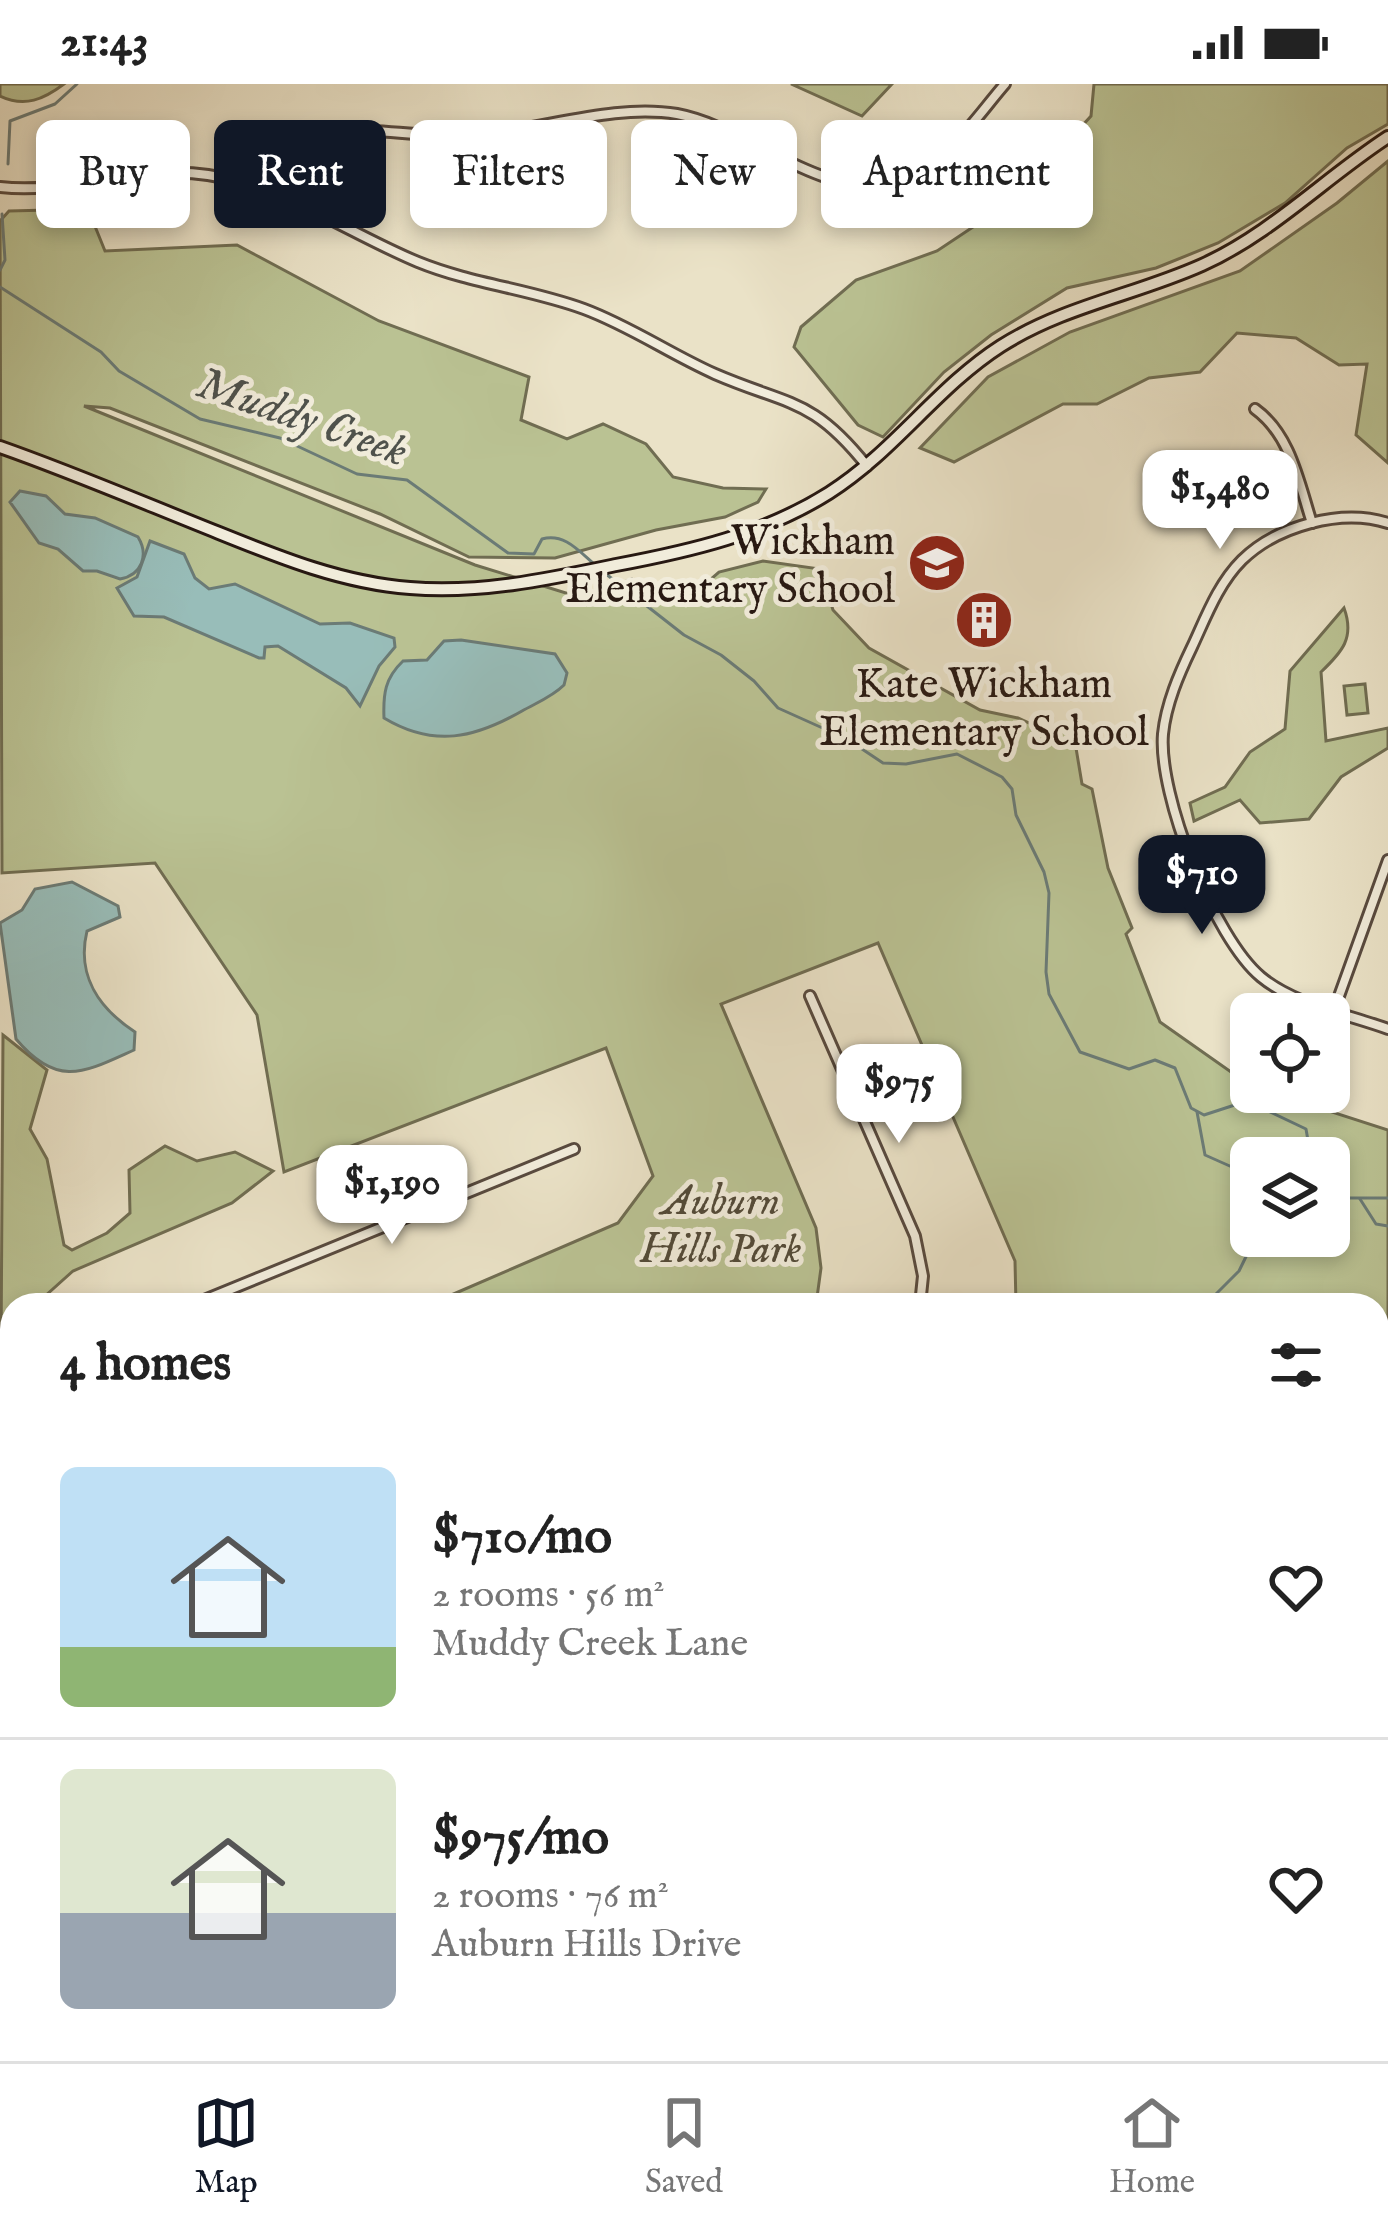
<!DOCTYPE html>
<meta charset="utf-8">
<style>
:root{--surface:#fff;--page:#f6f6f6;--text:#222;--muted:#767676;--line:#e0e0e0;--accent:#111827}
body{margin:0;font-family:"IM FELL English",serif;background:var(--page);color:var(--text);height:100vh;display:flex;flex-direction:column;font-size:45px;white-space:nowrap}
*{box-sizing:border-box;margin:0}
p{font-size:39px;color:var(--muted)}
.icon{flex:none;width:66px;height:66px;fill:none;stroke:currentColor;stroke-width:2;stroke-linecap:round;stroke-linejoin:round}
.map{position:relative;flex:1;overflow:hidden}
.sheet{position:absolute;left:0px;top:1209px;width:1389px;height:768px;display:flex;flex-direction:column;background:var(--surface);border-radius:36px 36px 0 0;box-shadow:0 6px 18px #0003}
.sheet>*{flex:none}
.guide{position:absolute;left:36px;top:36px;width:1317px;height:108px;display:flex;gap:24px}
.tools{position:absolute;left:1230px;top:909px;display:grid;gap:24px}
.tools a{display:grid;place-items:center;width:120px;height:120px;border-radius:18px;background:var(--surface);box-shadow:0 6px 18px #0003;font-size:60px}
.price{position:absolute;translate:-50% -102px;padding:0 27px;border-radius:24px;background:#fff;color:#222;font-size:39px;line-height:78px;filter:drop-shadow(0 3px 6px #0008)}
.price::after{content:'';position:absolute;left:50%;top:72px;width:36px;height:27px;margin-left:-18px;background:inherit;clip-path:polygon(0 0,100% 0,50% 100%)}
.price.active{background:var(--accent);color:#fff}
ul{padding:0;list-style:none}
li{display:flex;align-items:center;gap:36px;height:300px;padding:0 60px}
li+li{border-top:3px solid var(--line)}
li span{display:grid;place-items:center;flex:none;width:336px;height:240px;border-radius:18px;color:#555}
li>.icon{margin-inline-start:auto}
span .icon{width:144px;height:144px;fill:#fffc;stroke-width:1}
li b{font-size:51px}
h2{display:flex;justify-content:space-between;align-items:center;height:144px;padding:0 60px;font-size:51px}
.chip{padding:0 42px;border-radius:18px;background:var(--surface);box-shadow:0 6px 18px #0003;font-size:42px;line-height:108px}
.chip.active{background:var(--accent);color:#fff}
.status{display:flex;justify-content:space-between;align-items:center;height:84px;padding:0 60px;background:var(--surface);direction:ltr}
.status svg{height:33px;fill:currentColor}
.dock{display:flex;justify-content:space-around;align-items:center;height:168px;border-top:3px solid var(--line);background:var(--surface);font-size:33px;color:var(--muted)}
.dock a{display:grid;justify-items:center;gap:6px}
.dock .active{color:var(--accent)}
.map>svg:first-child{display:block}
</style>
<div class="status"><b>21:43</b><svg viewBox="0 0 49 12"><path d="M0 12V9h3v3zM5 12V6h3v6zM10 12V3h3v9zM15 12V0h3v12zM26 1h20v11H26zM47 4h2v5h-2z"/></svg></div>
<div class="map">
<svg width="1388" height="1977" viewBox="0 0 1388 1977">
<rect width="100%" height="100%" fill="#eae2c7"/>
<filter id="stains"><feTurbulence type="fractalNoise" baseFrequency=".00167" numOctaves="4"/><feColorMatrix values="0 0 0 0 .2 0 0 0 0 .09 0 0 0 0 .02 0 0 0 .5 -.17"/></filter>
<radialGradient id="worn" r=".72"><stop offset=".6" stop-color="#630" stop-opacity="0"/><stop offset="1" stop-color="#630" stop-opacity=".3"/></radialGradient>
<g fill="#bac293" stroke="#706d52" stroke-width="3" fill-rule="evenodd">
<path d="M0 0H64C44 15 25 24 0 12Z"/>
<polygon points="791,0 892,0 862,32"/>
<polygon points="1094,0 1388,0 1388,40 1347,64 1285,119 1218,159 1156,184 1067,204 991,251 944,288 883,353 858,341 794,263 801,243 856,196 937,167 1015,115 1091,32"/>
<polygon points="1388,77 1388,379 1356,351 1367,280 1339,281 1296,254 1237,249 1200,288 1149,294 1097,320 1063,320 954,378 920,364 988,293 1070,248 1240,187 1337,119"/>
<path d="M88 125 105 167 237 161 379 237 529 293 521 336 567 355 603 340 646 360 673 393 723 404 766 405 758 418 725 433 656 446 555 474 469 473 380 430 110 324 84 322 475 481 569 510 604 506 632 495C653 507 668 494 695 509L719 488 763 477 820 485 833 526 869 564 980 626 1018 634 1051 649 1073 646 1082 700 1092 705 1108 784 1132 844 1126 850 1160 938 1251 1002V1008H1270L1388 1046V1729L1377 1721V1221H1016L1015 1177 878 859 721 920 816 1144 821 1184 816 1221H428L618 1139 653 1092 606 964 284 1088 257 931 155 779 2 789 0 137 9 127ZM1251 1074H1329V1152H1251Z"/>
<path d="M1344 524C1355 554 1342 568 1321 588L1326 657 1388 644V664L1341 693 1309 735 1260 739 1240 716 1194 737 1190 719 1225 703 1250 668 1285 645 1290 587Z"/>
<polygon points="1365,600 1368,629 1347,631 1344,602"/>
<polygon points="3,951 47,986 30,1045 47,1075 64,1161 72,1166 107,1149 130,1129 129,1086 165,1062 197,1077 235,1068 273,1087 232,1119 73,1187 35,1221 12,1221 12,1411 0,1425"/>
<polygon points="1388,1783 1388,1977 415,1977 416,1971 447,1971 460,1965 1377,1965 1377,1787"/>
<polygon points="187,1965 288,1965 293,1977 182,1977"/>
</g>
<g fill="#98bdb9" stroke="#6b7b76" stroke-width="3">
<path d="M20 407 46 412 65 430 95 434 138 453C149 471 142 491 120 495L97 487H83L58 465 39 459 10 418Z"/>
<polygon points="150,457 184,470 195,494 209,505 235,500 320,540 350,539 394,554 395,563 379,582 360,622 346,604 278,562 265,563 264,574 259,574 164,533 134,532 117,504 137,493"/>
<path d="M461 556 555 570 567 589 564 601C552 613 536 619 522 627 475 654 434 664 384 634 383 610 385 594 403 577L427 576 444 557Z"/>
<path d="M72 798 118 822 120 833 87 847C76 892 100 925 135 948L134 966C85 988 58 1005 16 955L0 839 22 826 35 805Z"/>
</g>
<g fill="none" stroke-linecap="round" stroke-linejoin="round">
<g stroke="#6b7b76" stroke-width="3">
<polyline points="8,80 10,37 55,20 77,0"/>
<polyline points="0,186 5,176 2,130"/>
<path d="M0 203 101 268 119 287 200 335 280 354 357 390 407 396 508 469 534 470 542 455C564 449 578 466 594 480"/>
<polyline points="606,490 684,551 721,571 754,597 778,624 847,655 883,679 906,680 957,670 1002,693 1012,705 1016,731 1044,788 1049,809 1046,888 1049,910 1080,968 1129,985 1155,976 1175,984 1191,1024 1204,1031 1247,1017 1306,1045 1311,1074"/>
<polyline points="1197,1028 1205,1071 1232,1083 1251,1101"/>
<polyline points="1329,1107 1340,1114 1388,1114"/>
<polyline points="1360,1115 1376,1140 1388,1142"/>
<polyline points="1212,1221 1215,1211 1239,1187 1256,1152"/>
<polyline points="1377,1273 1388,1266"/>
<polyline points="1377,1288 1388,1301"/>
<polyline points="1377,1897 1388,1894"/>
<polyline points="600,1965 610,1977"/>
<polyline points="786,1977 812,1965"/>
</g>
<defs>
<g id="minor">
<path d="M0 103C69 111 138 80 208 91 285 103 348 149 418 178 472 200 530 205 584 225 630 242 670 270 715 290 789 322 812 313 867 382"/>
<path d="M263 107C272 83 281 62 306 52 339 39 414 52 451 52 525 53 606 18 677 30 747 43 818 114 890 99 941 89 973 37 1005 0"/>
<path d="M1255 325C1291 351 1299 399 1312 439"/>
<path d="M1388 439C1341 424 1277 442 1242 476 1218 500 1206 533 1192 563 1179 590 1166 620 1163 650 1158 711 1214 854 1261 893 1295 921 1347 930 1388 945"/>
<polyline points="810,912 915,1152 923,1192 920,1221"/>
<polyline points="1334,926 1388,776"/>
<polyline points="192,1221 574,1065"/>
<polyline points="0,1533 12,1527"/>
<polyline points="356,1977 359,1965"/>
</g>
<g id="secondary">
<path d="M0 363C74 389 146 420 219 449 281 474 343 499 410 504 479 510 549 495 616 481 691 467 764 450 829 409 894 368 937 303 1001 262 1064 222 1135 211 1202 181 1271 150 1325 94 1388 53"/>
<polyline points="0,1904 7,1977"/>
</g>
</defs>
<use href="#minor" stroke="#584a3f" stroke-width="14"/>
<use href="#secondary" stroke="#271812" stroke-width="16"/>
<use href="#minor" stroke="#f1ecdb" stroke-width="8"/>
<use href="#secondary" stroke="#f1ecdb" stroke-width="10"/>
</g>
<defs>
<symbol id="school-disc" viewBox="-11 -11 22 22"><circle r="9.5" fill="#8f2418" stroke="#f1ecdb"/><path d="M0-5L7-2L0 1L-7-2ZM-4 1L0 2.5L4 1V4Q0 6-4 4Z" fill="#fff"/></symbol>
<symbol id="building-disc" viewBox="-11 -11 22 22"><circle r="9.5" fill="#8f2418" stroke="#f1ecdb"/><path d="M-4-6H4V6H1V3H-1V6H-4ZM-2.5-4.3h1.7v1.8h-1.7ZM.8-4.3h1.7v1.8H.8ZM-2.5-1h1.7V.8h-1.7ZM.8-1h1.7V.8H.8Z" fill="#fff"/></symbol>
</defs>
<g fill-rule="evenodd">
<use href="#school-disc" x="904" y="446" width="66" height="66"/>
<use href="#building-disc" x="951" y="503" width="66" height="66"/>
</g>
<g text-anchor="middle" stroke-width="10" stroke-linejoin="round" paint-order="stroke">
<g font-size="42" fill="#271812" stroke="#f1ecdb" text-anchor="end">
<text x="895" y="470">Wickham<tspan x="895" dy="48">Elementary School</tspan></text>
<text x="984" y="613" text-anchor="middle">Kate Wickham<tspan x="984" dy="48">Elementary School</tspan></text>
</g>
<g font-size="42" font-style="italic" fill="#534b39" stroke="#f1ecdb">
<text x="721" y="1130">Auburn<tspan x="721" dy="48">Hills Park</tspan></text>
</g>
<g font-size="45" font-style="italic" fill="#4f524c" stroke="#f1ecdb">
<text transform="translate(303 331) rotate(19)" y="16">Muddy Creek</text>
</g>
</g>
<rect width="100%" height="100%" filter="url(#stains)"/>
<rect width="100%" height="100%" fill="url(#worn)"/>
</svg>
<div class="tools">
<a><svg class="icon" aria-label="locate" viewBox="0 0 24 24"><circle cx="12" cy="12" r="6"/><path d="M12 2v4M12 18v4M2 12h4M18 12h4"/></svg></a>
<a><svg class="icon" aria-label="layers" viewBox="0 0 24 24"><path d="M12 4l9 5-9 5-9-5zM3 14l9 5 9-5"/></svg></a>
</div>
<b class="price" style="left:1220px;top:468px">$1,480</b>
<b class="price active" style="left:1202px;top:853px">$710</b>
<b class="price" style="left:899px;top:1062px">$975</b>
<b class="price" style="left:392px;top:1163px">$1,190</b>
<div class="guide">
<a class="chip">Buy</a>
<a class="chip active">Rent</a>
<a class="chip">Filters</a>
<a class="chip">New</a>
<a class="chip">Apartment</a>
</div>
<section class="sheet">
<h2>4 homes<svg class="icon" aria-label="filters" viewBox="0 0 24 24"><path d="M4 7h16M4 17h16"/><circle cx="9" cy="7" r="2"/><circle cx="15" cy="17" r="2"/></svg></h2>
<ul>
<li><span style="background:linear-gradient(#bfe0f5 75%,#8fb573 0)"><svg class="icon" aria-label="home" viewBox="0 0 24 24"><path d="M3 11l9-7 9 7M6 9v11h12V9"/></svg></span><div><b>$710/mo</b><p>2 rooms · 56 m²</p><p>Muddy Creek Lane</p></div><svg class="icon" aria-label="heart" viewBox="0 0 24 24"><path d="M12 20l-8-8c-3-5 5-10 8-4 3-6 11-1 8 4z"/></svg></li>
<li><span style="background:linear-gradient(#dfe7d0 60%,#9aa5b1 0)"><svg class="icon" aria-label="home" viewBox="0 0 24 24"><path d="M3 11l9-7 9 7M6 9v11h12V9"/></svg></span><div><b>$975/mo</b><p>2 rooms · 76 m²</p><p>Auburn Hills Drive</p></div><svg class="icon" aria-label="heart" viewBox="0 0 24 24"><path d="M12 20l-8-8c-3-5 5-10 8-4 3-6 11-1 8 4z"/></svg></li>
</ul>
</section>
</div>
<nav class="dock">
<a class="active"><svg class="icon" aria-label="map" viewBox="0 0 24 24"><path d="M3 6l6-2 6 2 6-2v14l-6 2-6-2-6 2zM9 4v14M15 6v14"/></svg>Map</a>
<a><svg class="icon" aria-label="saved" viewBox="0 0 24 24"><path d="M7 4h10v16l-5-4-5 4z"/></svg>Saved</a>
<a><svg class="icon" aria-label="home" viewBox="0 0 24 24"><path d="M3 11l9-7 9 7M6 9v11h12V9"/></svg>Home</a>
</nav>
